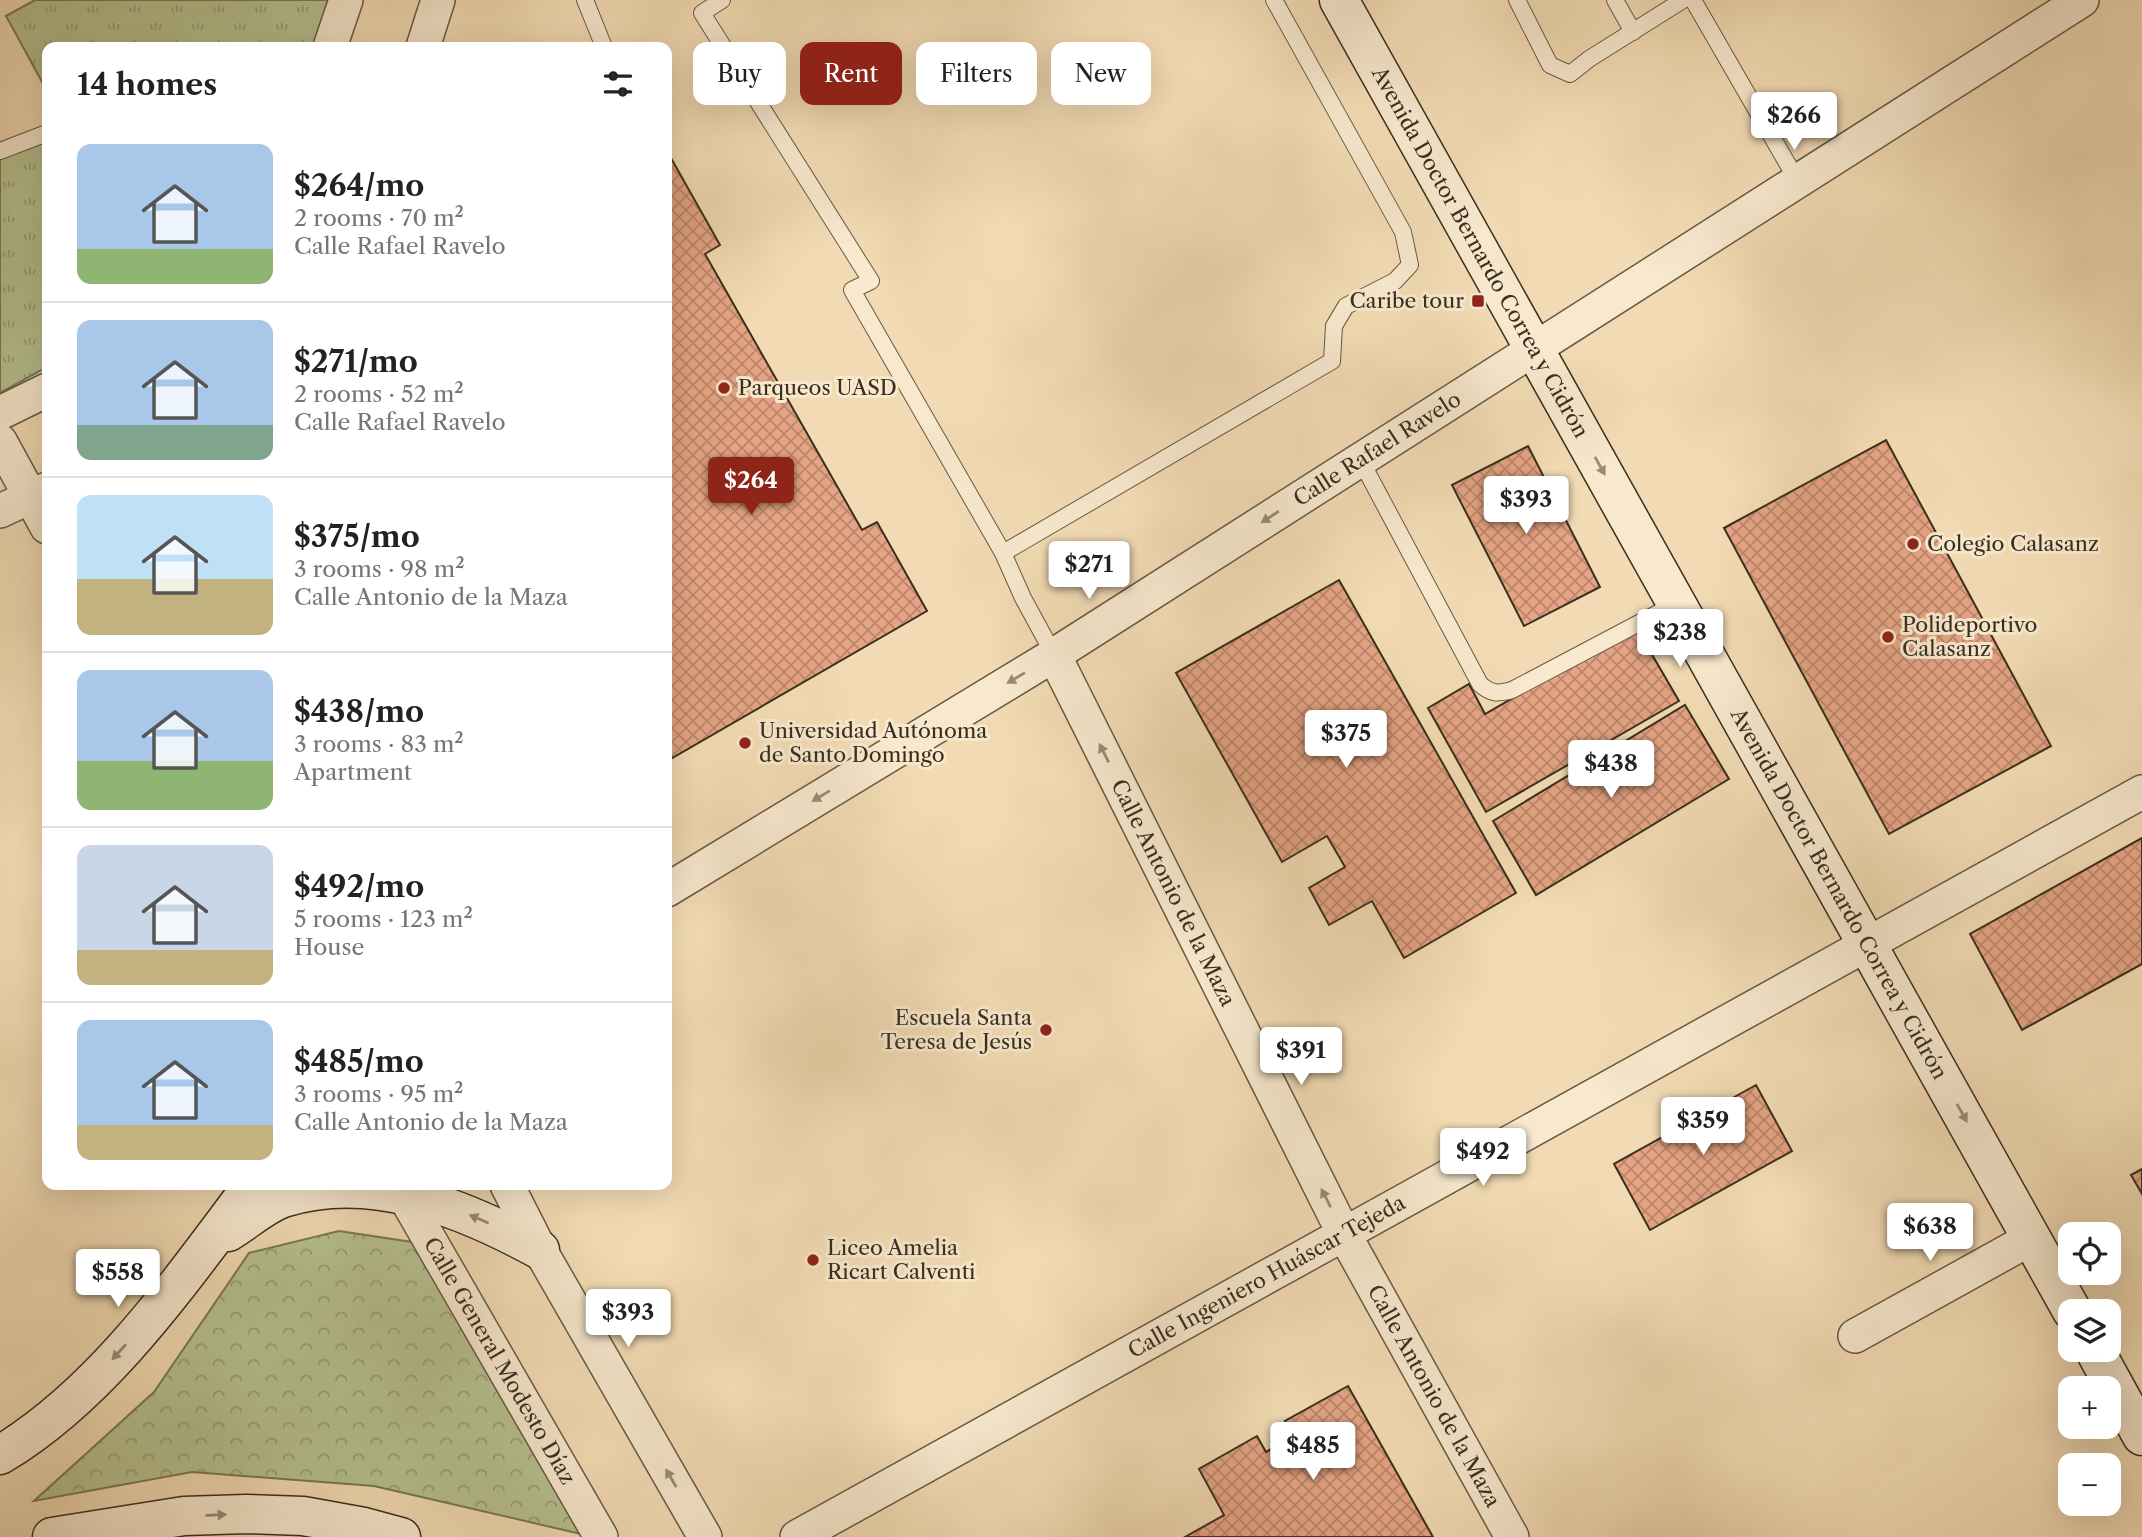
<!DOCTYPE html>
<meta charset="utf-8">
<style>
:root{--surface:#fff;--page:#f2f2f2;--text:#222;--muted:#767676;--line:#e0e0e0;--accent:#8f2418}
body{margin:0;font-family:"Libre Caslon Text",serif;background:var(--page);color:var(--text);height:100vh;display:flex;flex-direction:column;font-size:26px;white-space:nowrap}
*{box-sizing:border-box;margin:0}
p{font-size:23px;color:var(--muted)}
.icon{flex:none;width:38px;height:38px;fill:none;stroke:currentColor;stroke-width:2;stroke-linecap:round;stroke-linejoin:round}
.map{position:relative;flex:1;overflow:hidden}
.drawer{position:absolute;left:42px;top:42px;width:630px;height:1148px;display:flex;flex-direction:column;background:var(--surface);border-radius:14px;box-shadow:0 7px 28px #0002}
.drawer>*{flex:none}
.banner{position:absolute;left:693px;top:42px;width:665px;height:63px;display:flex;gap:14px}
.fabs{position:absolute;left:2058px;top:1222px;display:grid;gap:14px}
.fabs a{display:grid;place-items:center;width:63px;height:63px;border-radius:14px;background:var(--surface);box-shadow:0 7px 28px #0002;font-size:35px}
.price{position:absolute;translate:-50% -60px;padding:0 16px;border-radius:7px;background:#fff;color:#222;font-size:23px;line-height:46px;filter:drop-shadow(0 2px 4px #0008)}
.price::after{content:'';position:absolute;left:50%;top:42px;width:21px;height:16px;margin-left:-10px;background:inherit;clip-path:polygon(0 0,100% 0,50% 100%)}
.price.active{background:var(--accent);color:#fff}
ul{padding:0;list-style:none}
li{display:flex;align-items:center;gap:21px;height:175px;padding:0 35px}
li+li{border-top:2px solid var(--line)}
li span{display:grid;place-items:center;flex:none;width:196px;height:140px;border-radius:14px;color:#555}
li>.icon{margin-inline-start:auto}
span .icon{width:84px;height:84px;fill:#fffc;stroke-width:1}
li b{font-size:30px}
h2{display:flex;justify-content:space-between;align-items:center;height:84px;padding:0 35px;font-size:30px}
.pill{padding:0 24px;border-radius:14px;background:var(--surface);box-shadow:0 7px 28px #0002;font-size:24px;line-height:63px}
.pill.active{background:var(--accent);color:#fff}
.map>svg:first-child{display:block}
</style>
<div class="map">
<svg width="2142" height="1537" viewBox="0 0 2142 1537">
<defs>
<pattern id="grass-tufts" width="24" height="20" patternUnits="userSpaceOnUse" patternTransform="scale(1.75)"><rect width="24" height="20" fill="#b6c191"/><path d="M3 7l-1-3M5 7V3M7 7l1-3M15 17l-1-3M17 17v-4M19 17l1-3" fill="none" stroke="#959d76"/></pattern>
<pattern id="forest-crowns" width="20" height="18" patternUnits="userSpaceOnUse" patternTransform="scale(1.75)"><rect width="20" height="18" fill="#b6c191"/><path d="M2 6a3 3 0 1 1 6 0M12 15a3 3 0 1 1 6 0" fill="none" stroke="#959d76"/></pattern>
<pattern id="building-cross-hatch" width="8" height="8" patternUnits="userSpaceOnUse" patternTransform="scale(1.75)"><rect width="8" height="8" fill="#e5a483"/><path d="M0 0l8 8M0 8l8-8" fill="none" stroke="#bb866b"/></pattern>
</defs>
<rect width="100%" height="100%" fill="#f2dbb4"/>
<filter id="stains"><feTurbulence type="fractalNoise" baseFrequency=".00286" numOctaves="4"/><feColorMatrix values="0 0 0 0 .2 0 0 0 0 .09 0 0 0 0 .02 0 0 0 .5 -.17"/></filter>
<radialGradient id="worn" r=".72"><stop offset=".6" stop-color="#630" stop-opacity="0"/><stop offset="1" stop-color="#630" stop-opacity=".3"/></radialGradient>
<g fill="url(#grass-tufts)" stroke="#787858" stroke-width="2">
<polygon points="35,0 332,0 322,47 47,47 47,91 6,16"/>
<polygon points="47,133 47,367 0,393 0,151"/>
</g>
<polygon fill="url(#forest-crowns)" stroke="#787858" stroke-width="2" points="339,1231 412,1242 581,1534 374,1486 192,1472 34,1501 154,1392 249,1253"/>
<g fill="url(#building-cross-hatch)" stroke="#392e1f" stroke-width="2">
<polygon points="667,151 720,245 705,254 862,530 877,522 927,611 667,761"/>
<polygon points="1886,440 2051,746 1889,834 1724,528"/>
<polygon points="1528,446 1600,587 1524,626 1452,485"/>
<polygon points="1339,580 1516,893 1404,958 1372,901 1329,925 1309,888 1345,867 1327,836 1282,862 1176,673"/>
<polygon points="1633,631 1640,634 1679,701 1486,812 1428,708 1469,684 1485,714 1624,634"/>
<polygon points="1685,705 1729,779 1536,895 1493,821"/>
<polygon points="2142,838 2142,964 2022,1030 1970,934"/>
<polygon points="1756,1085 1792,1151 1650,1230 1614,1164"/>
<polygon points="2142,1169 2142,1194 2131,1175"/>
<polygon points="1348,1386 1433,1537 1185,1537 1224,1515 1199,1469 1257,1436 1266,1452 1293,1436 1285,1421"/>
</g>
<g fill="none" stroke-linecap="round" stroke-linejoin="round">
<defs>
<g id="lane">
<polyline points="585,0 604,47"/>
<polyline points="722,0 702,13 871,281 852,290 1003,553 1023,598 1054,655"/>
<polyline points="1517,0 1550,65 1570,74 1589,59 1683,0"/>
<polyline points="1615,0 1633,32"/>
<polyline points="1693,0 1798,182"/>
<polyline points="0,151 47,133"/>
<path d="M1360 459 1480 684C1491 694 1498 694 1512 690L1677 603"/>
<polyline points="1003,553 1332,361 1334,326 1346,306 1395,281 1410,265 1403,232 1274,0"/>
</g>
<g id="street">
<polyline points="330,47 346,0"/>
<polyline points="423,47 438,0"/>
<polyline points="0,413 47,390"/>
<polyline points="0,441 47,527"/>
<polyline points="0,511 47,489"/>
<path id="s1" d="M1054 655 1344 1234 1512 1537"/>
<path id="s2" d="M667 890 1054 655 2082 0"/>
<path id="s3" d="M398 1185 601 1537"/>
<polyline points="507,1185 540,1250 705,1537"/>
<polyline points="1855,1336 2032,1238"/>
<path id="s4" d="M797 1537 2142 792"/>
</g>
<g id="secondary">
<path id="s5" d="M1339 0 2072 1311"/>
<path d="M228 1232C245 1222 265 1204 283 1198 371 1170 463 1208 540 1250"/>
<polyline points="2094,1349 2142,1436"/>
<path d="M0 1455C104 1393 181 1280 253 1185"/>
<polyline points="52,1537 184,1516 246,1514 303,1516 364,1527 401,1537"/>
</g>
</defs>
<use href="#lane" stroke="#675944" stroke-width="18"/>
<use href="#street" stroke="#675944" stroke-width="36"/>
<use href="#secondary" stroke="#392e1f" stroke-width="41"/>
<use href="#lane" stroke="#f7e8ce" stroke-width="16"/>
<use href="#street" stroke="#f7e8ce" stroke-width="33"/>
<use href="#secondary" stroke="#f7e8ce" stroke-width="38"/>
</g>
<defs><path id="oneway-solid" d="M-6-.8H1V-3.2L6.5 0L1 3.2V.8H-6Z" transform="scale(1.75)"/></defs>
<g fill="#988b76">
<use href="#oneway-solid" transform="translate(1600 466) rotate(61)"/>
<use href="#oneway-solid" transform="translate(1270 517) rotate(147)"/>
<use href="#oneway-solid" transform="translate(1016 678) rotate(149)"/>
<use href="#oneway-solid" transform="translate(1104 753) rotate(-117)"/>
<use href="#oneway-solid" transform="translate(821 796) rotate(149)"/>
<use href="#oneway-solid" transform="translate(1962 1113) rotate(61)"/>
<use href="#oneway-solid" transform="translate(1326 1198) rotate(-117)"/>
<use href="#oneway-solid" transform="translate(479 1219) rotate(-157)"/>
<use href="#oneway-solid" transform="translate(119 1352) rotate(132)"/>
<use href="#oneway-solid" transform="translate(671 1478) rotate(-120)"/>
<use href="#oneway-solid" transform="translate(216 1515) rotate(-2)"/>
</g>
<g fill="#8f2418" stroke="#f7e8ce" stroke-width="2.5">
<rect x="1471" y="294" width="14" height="14" rx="3.5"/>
<circle cx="724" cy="388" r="7"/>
<circle cx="1913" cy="544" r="7"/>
<circle cx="1888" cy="637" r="7"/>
<circle cx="745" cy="743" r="7"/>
<circle cx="1046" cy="1030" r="7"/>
<circle cx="813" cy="1260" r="7"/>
</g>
<g text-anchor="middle" stroke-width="6" stroke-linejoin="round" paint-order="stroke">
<g font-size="21" fill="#392e1f" stroke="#f7e8ce">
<text dy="7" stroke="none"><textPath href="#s5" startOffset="289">Avenida Doctor Bernardo Correa y Cidrón</textPath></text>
<text dy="7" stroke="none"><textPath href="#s2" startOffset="836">Calle Rafael Ravelo</textPath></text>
<text dy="7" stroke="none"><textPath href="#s1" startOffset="266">Calle Antonio de la Maza</textPath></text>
<text dy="7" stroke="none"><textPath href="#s5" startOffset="1024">Avenida Doctor Bernardo Correa y Cidrón</textPath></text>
<text dy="7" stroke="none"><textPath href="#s4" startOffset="537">Calle Ingeniero Huáscar Tejeda</textPath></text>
<text dy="7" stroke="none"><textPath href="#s3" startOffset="203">Calle General Modesto Díaz</textPath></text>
<text dy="7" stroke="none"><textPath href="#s1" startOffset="833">Calle Antonio de la Maza</textPath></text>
</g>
<g font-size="21" fill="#392e1f" stroke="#f7e8ce" text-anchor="start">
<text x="1464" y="308" text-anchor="end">Caribe tour</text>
<text x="738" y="395">Parqueos UASD</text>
<text x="1927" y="551">Colegio Calasanz</text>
<text x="1902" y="632">Polideportivo<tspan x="1902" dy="24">Calasanz</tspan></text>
<text x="759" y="738">Universidad Autónoma<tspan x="759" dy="24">de Santo Domingo</tspan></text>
<text x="1032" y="1025" text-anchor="end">Escuela Santa<tspan x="1032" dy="24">Teresa de Jesús</tspan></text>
<text x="827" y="1255">Liceo Amelia<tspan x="827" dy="24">Ricart Calventi</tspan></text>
</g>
</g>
<rect width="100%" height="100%" filter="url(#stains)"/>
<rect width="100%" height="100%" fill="url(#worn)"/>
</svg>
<div class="fabs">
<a><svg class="icon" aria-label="locate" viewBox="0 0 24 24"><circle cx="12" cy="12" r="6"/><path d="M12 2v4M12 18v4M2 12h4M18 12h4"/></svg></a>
<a><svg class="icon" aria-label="layers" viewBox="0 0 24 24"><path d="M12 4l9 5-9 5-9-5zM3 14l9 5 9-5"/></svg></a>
<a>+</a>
<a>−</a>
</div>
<b class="price" style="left:1794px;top:152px">$266</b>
<b class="price active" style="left:751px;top:517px">$264</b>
<b class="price" style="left:1526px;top:536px">$393</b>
<b class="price" style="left:1089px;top:601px">$271</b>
<b class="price" style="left:1680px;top:669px">$238</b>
<b class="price" style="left:1346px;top:770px">$375</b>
<b class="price" style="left:1611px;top:800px">$438</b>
<b class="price" style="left:1301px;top:1087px">$391</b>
<b class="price" style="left:1703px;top:1157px">$359</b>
<b class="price" style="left:1483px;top:1188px">$492</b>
<b class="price" style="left:1930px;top:1263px">$638</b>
<b class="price" style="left:118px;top:1309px">$558</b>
<b class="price" style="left:628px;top:1349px">$393</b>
<b class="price" style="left:1313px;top:1482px">$485</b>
<div class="banner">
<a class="pill">Buy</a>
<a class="pill active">Rent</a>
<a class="pill">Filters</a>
<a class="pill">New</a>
</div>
<section class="drawer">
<h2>14 homes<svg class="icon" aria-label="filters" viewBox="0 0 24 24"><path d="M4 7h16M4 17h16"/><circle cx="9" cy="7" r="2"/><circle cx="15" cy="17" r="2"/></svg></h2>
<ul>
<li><span style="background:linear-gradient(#a9c7e8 75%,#8fb573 0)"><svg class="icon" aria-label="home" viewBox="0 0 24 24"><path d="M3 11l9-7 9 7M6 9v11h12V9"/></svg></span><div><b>$264/mo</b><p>2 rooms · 70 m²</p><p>Calle Rafael Ravelo</p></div></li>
<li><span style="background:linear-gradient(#a9c7e8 75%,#7fa58c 0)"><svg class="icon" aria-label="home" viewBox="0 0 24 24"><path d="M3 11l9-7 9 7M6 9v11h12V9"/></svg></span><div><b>$271/mo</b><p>2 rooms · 52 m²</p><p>Calle Rafael Ravelo</p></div></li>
<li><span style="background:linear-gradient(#bfe0f5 60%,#c2b280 0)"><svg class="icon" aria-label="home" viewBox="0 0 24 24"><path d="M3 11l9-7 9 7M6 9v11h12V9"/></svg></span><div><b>$375/mo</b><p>3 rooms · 98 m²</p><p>Calle Antonio de la Maza</p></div></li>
<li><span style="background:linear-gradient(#a9c7e8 65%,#8fb573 0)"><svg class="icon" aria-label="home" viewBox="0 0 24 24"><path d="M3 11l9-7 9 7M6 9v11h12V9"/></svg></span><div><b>$438/mo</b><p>3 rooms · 83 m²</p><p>Apartment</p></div></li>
<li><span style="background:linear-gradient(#c9d6e8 75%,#c2b280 0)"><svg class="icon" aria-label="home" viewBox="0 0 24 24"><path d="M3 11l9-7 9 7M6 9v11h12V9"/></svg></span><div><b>$492/mo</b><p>5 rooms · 123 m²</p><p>House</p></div></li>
<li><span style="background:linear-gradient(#a9c7e8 75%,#c2b280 0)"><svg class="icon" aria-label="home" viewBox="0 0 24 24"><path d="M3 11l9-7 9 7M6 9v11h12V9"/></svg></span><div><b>$485/mo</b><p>3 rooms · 95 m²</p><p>Calle Antonio de la Maza</p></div></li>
</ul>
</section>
</div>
